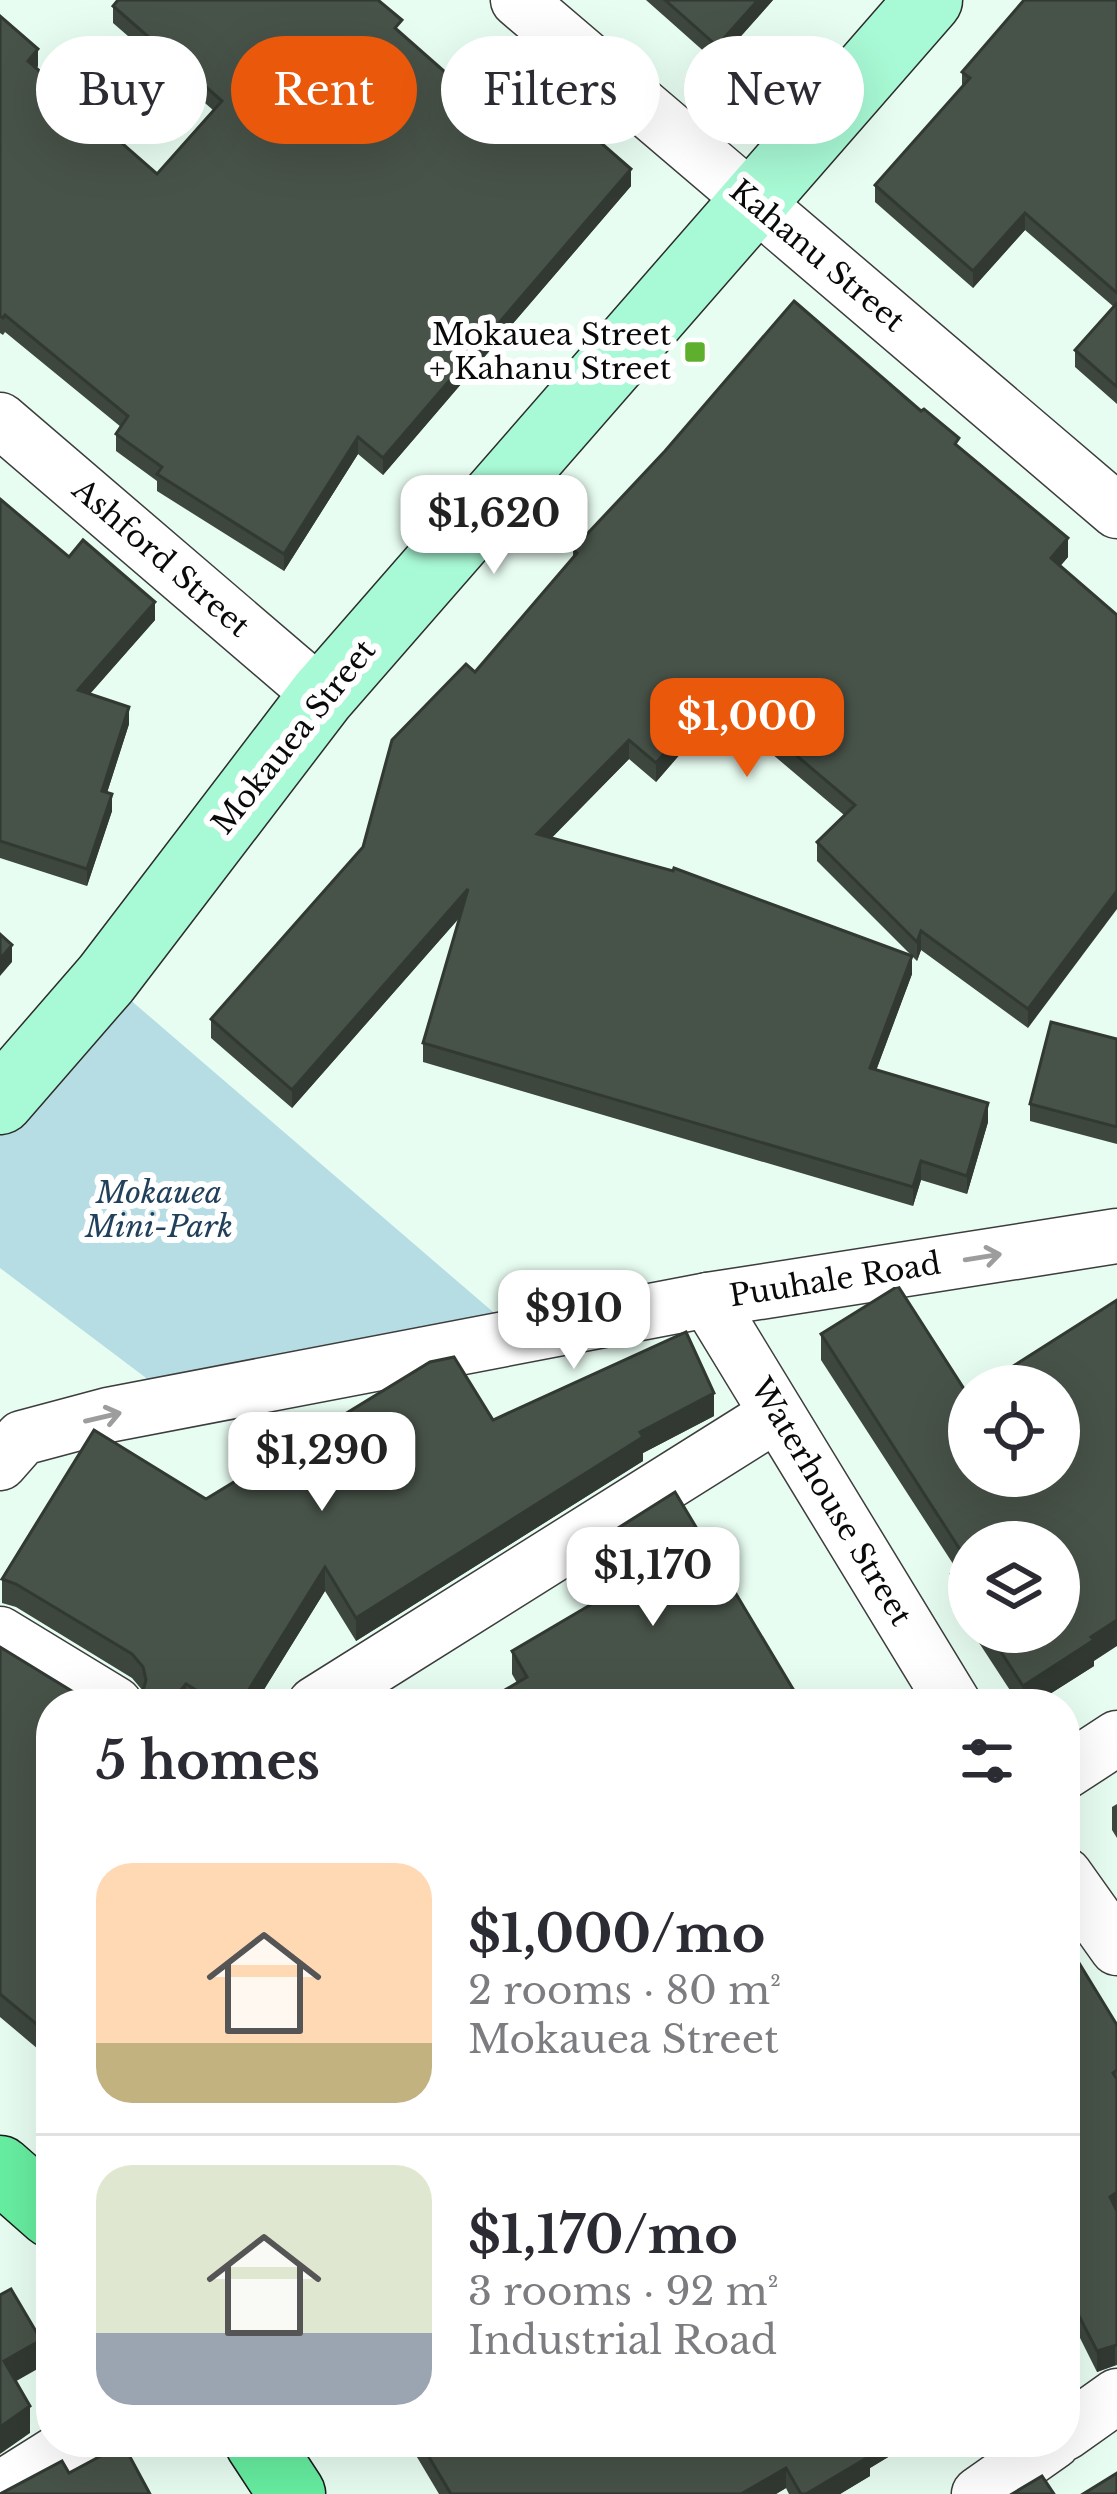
<!DOCTYPE html>
<meta charset="utf-8">
<style>
:root{--surface:#fff;--page:#f2f2f3;--text:#2b2b33;--muted:#7c7c81;--line:#e1e1e2;--accent:#ea580c}
body{margin:0;font-family:"Libre Baskerville",serif;background:var(--page);color:var(--text);height:100vh;display:flex;flex-direction:column;font-size:45px;white-space:nowrap}
*{box-sizing:border-box;margin:0}
p{font-size:39px;color:var(--muted)}
.icon{flex:none;width:66px;height:66px;fill:none;stroke:currentColor;stroke-width:2;stroke-linecap:round;stroke-linejoin:round}
.map{position:relative;flex:1;overflow:hidden}
.sheet{position:absolute;left:36px;top:1689px;width:1044px;height:768px;display:flex;flex-direction:column;background:var(--surface);border-radius:48px;box-shadow:0 12px 48px #0002}
.sheet>*{flex:none}
.guide{position:absolute;left:36px;top:36px;width:1047px;height:108px;display:flex;gap:24px}
.fabs{position:absolute;left:948px;top:1365px;display:grid;gap:24px}
.fabs a{display:grid;place-items:center;width:132px;height:132px;border-radius:50%;background:var(--surface);box-shadow:0 12px 48px #0002;font-size:60px}
.price{position:absolute;translate:-50% -102px;padding:0 27px;border-radius:24px;background:#fff;color:#222;font-size:39px;line-height:78px;filter:drop-shadow(0 3px 6px #0008)}
.price::after{content:'';position:absolute;left:50%;top:72px;width:36px;height:27px;margin-left:-18px;background:inherit;clip-path:polygon(0 0,100% 0,50% 100%)}
.price.current{background:var(--accent);color:#fff}
ul{padding:0;list-style:none}
li{display:flex;align-items:center;gap:36px;height:300px;padding:0 60px}
li+li{border-top:3px solid var(--line)}
li span{display:grid;place-items:center;flex:none;width:336px;height:240px;border-radius:36px;color:#555}
li>.icon{margin-inline-start:auto}
span .icon{width:144px;height:144px;fill:#fffc;stroke-width:1}
li b{font-size:51px}
h2{display:flex;justify-content:space-between;align-items:center;height:144px;padding:0 60px;font-size:51px}
.tag{padding:0 42px;border-radius:54px;background:var(--surface);box-shadow:0 12px 48px #0002;font-size:42px;line-height:108px}
.tag.current{background:var(--accent);color:#fff}
.map>svg:first-child{display:block}
</style>
<div class="map">
<svg width="1117" height="2494" viewBox="0 0 1117 2494">
<rect width="100%" height="100%" fill="#e8fdf2"/>
<polygon fill="#b6dde4" points="106,979 521,1336 178,1402 0,1268 0,1101"/>
<g fill="none" stroke-linecap="round" stroke-linejoin="round">
<defs>
<g id="street">
<polyline points="518,0 1117,511"/>
<polyline points="0,420 322,696"/>
<polyline points="708,1300 954,1704"/>
<polyline points="0,1463 22,1438 108,1415 708,1300 1117,1236"/>
<polyline points="0,1634 115,1704"/>
<polyline points="315,1704 777,1414"/>
<polyline points="1065,1772 1117,1738"/>
<polyline points="1065,1875 1117,1948"/>
<polyline points="1065,2433 1117,2396"/>
<polyline points="0,2489 75,2442"/>
<polyline points="979,2494 1053,2442"/>
</g>
<polyline id="secondary" points="0,1101 106,979 322,696 929,0"/>
<g id="primary">
<polyline points="0,2169 51,2214"/>
<polyline points="258,2442 292,2494"/>
</g>
</defs>
<use href="#street" stroke="#3d3d3d" stroke-width="57"/>
<use href="#secondary" stroke="#2c2c2c" stroke-width="69"/>
<use href="#primary" stroke="#1b1b1b" stroke-width="69"/>
<use href="#street" stroke="#fff" stroke-width="54"/>
<use href="#secondary" stroke="#a8f9d5" stroke-width="66"/>
<use href="#primary" stroke="#67eea1" stroke-width="66"/>
</g>
<g fill="#3d473e" fill-rule="evenodd">
<polygon points="646,0 773,0 717,63"/>
<polygon points="1117,0 1117,404 1075,367 1075,350 1114,307 1025,230 973,288 875,202 875,185 962,87 962,72"/>
<polygon points="113,6 402,34 512,131 631,186 383,475 358,454 284,571 157,491 157,481 116,451 116,434 121,427 5,332 3,335 0,333 0,16 38,66 36,68 157,174 213,110 113,23"/>
<path d="M959 447 1068 557 1060 566 1028 1028 921 950 917 961 912 956V974L876 1070 988 1122 967 1194 921 1180 913 1206 423 1062V1043L460 917 292 1108 211 1038V1019L363 847 475 672 573 557V549ZM719 709 844 815 817 842V861L911 955 673 871 551 838 629 759 656 782Z"/>
<polygon points="0,499 69,557 155,620 90,694 129,724 107,793 112,811 87,886 0,858"/>
<polygon points="1117,1039 1117,1144 1030,1121 1030,1104"/>
<polygon points="821,1334 968,1395 1094,1661 1094,1666 1034,1704 1019,1704 972,1632 1059,1632 969,1542 969,1627 951,1599 951,1574 957,1570 821,1360"/>
<polygon points="714,1416 643,1453 643,1461 356,1641 325,1591 255,1704 135,1704 141,1698 143,1691 132,1678 16,1607 2,1603 2,1579 206,1499 493,1420"/>
<polygon points="577,1554 802,1704 517,1683 512,1674 512,1651 592,1604 577,1577"/>
<polygon points="0,1647 51,1704 51,2060 0,2017"/>
<polygon points="1117,1804 1117,1838 1112,1830 1112,1807"/>
<polygon points="1065,1940 1117,2025 1117,2365 1097,2372 1077,2332 1065,2338"/>
<polygon points="408,2442 913,2442 870,2468 870,2476 840,2494 789,2494 786,2488 776,2494 439,2494"/>
</g>
<g fill="#323932">
<polygon points="758,0 773,0 717,63 717,46"/>
<polygon points="38,49 38,66 28,78 28,61"/>
<polygon points="631,169 631,186 383,475 383,458"/>
<polygon points="1025,213 1025,230 973,288 973,271"/>
<polygon points="358,437 358,454 284,571 284,554"/>
<polygon points="1068,538 1068,557 1051,577 1051,558"/>
<polygon points="155,602 155,620 78,707 78,690"/>
<polygon points="719,690 719,709 656,782 656,763"/>
<polygon points="129,707 129,724 102,808 102,791"/>
<polygon points="629,740 629,759 537,853 537,834"/>
<polygon points="112,794 112,811 87,886 87,869"/>
<polygon points="468,889 468,908 292,1108 292,1090"/>
<polygon points="1117,891 1117,909 1028,1028 1028,1009"/>
<polygon points="921,931 921,950 917,961 917,942"/>
<polygon points="12,945 12,962 0,976 0,959"/>
<polygon points="912,956 912,974 870,1087 870,1068"/>
<polygon points="988,1103 988,1122 967,1194 967,1176"/>
<polygon points="921,1161 921,1180 913,1206 913,1187"/>
<polygon points="714,1393 714,1416 643,1453 643,1461 356,1641 356,1618 640,1432"/>
<polygon points="325,1567 325,1591 255,1704 240,1704"/>
<polygon points="1117,1620 1117,1646 1094,1661 1094,1666 1034,1704 1023,1704 1023,1686"/>
<polygon points="186,1684 186,1704 169,1704"/>
<polygon points="1117,2192 1117,2212 1110,2197"/>
<polygon points="1077,2312 1077,2332 1065,2338 1065,2318"/>
<polygon points="41,2340 41,2367 4,2388 4,2361"/>
<polygon points="1115,2345 1115,2365 1097,2372 1097,2351"/>
<polygon points="30,2406 30,2433 0,2454 0,2427"/>
<polygon points="879,2442 913,2442 870,2468 870,2476 840,2494 806,2494"/>
<polygon points="786,2468 786,2488 776,2494 741,2494"/>
</g>
<g fill="#475248" stroke="#323932" stroke-width="3">
<polygon points="118,0 378,0 402,20 395,28 512,131 545,94 631,169 383,458 358,437 284,554 157,474 162,467 116,434 128,416 5,315 3,318 0,316 0,16 38,49 28,61 157,174 222,101 113,6"/>
<polygon points="665,0 758,0 717,46"/>
<polygon points="1024,0 1117,0 1117,293 1025,213 973,271 875,185 970,78 962,72"/>
<polygon points="794,301 921,411 924,409 959,438 955,444 1068,538 1051,558 1117,615 1117,891 1028,1009 921,931 917,942 817,842 855,805 719,690 656,763 629,740 537,834 673,871 674,868 912,956 870,1068 988,1103 967,1176 921,1161 913,1187 423,1043 468,889 292,1090 211,1019 363,847 392,740 466,664 475,672 577,553 573,549 665,451"/>
<polygon points="1117,303 1117,387 1075,350"/>
<polygon points="0,499 69,557 83,540 155,602 78,690 129,707 102,791 112,794 87,869 0,841"/>
<polygon points="0,934 12,945 0,959"/>
<polygon points="1051,1022 1117,1039 1117,1127 1030,1104"/>
<polygon points="898,1286 968,1395 969,1394 969,1476 1059,1476 1059,1386 982,1386 1117,1300 1117,1620 1091,1637 1094,1640 1023,1686 988,1632 1059,1632 1059,1542 969,1542 969,1602 951,1574 968,1562 821,1334"/>
<polygon points="686,1332 714,1393 640,1432 643,1437 356,1618 325,1567 240,1704 219,1704 186,1684 169,1704 135,1704 141,1698 146,1680 143,1667 132,1654 16,1584 2,1579 94,1430 206,1499 430,1362 454,1357 493,1420"/>
<polygon points="675,1492 802,1704 481,1704 527,1677 512,1651 602,1598 577,1554"/>
<polygon points="0,1647 93,1704 51,1704 51,2036 0,1994"/>
<polygon points="1065,1940 1117,2025 1117,2070 1113,2073 1117,2079 1117,2192 1110,2197 1117,2211 1117,2345 1097,2351 1077,2312 1065,2318"/>
<polygon points="11,2289 41,2340 4,2361 30,2406 0,2427 0,2295"/>
<polygon points="420,2442 879,2442 867,2450 870,2456 806,2494 801,2494 786,2468 741,2494 451,2494"/>
<polygon points="123,2444 150,2494 0,2494 62,2461 69,2473"/>
<polygon points="1117,2473 1117,2494 1083,2494"/>
<polygon points="1042,2476 1054,2494 1012,2494"/>
</g>
<defs><path id="oneway-shaft" d="M-6 0H5M1.5-3L5.5 0L1.5 3" fill="none" stroke-width="1.6" stroke-linecap="round" stroke-linejoin="round" transform="scale(3)"/></defs>
<g stroke="#9d9d9d">
<use href="#oneway-shaft" transform="translate(983 1257) rotate(-9)"/>
<use href="#oneway-shaft" transform="translate(103 1417) rotate(-13)"/>
</g>
<rect fill="#5eaf2d" stroke="#fff" stroke-width="4.5" x="683" y="340" width="24" height="24" rx="6"/>
<g text-anchor="middle" stroke-width="12" stroke-linejoin="round" paint-order="stroke">
<g font-size="30" fill="#0a0a0a" stroke="#fff">
<text transform="translate(817 256) rotate(40)" y="10">Kahanu Street</text>
<text transform="translate(161 558) rotate(41)" y="10">Ashford Street</text>
<text transform="translate(294 737) rotate(-51)" y="10">Mokauea Street</text>
<text transform="translate(835 1280) rotate(-9)" y="10">Puuhale Road</text>
<text transform="translate(831 1502) rotate(59)" y="10">Waterhouse Street</text>
</g>
<g font-size="30" fill="#0a0a0a" stroke="#fff" text-anchor="end">
<text x="671" y="345">Mokauea Street<tspan x="671" dy="34">+ Kahanu Street</tspan></text>
</g>
<g font-size="30" font-style="italic" fill="#20405c" stroke="#fff">
<text x="159" y="1203">Mokauea<tspan x="159" dy="34">Mini-Park</tspan></text>
</g>
</g>
</svg>
<div class="fabs">
<a><svg class="icon" aria-label="locate" viewBox="0 0 24 24"><circle cx="12" cy="12" r="6"/><path d="M12 2v4M12 18v4M2 12h4M18 12h4"/></svg></a>
<a><svg class="icon" aria-label="layers" viewBox="0 0 24 24"><path d="M12 4l9 5-9 5-9-5zM3 14l9 5 9-5"/></svg></a>
</div>
<b class="price" style="left:494px;top:577px">$1,620</b>
<b class="price current" style="left:747px;top:780px">$1,000</b>
<b class="price" style="left:574px;top:1372px">$910</b>
<b class="price" style="left:322px;top:1514px">$1,290</b>
<b class="price" style="left:653px;top:1629px">$1,170</b>
<div class="guide">
<a class="tag">Buy</a>
<a class="tag current">Rent</a>
<a class="tag">Filters</a>
<a class="tag">New</a>
</div>
<section class="sheet">
<h2>5 homes<svg class="icon" aria-label="filters" viewBox="0 0 24 24"><path d="M4 7h16M4 17h16"/><circle cx="9" cy="7" r="2"/><circle cx="15" cy="17" r="2"/></svg></h2>
<ul>
<li><span style="background:linear-gradient(#ffd9b3 75%,#c2b280 0)"><svg class="icon" aria-label="home" viewBox="0 0 24 24"><path d="M3 11l9-7 9 7M6 9v11h12V9"/></svg></span><div><b>$1,000/mo</b><p>2 rooms · 80 m²</p><p>Mokauea Street</p></div></li>
<li><span style="background:linear-gradient(#dfe7d0 70%,#9aa5b1 0)"><svg class="icon" aria-label="home" viewBox="0 0 24 24"><path d="M3 11l9-7 9 7M6 9v11h12V9"/></svg></span><div><b>$1,170/mo</b><p>3 rooms · 92 m²</p><p>Industrial Road</p></div></li>
</ul>
</section>
</div>
